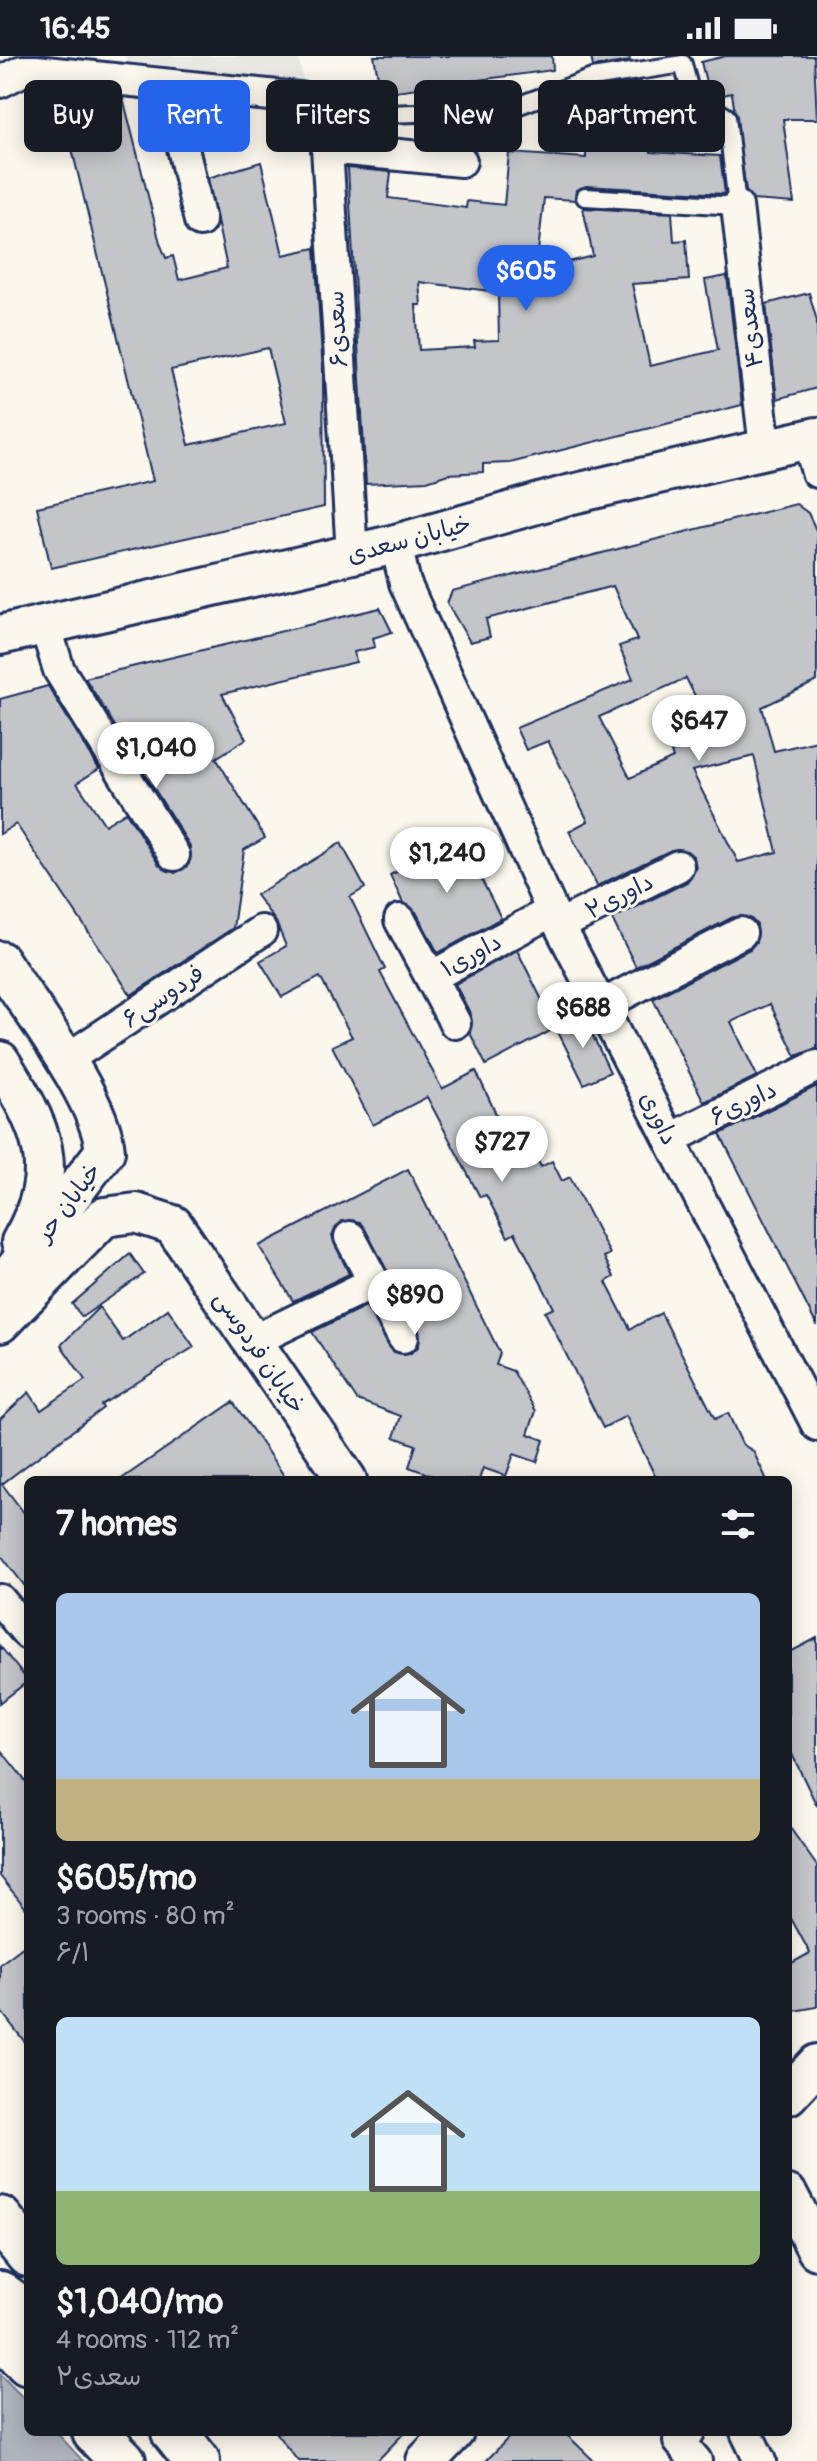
<!DOCTYPE html>
<meta charset="utf-8">
<style>
:root{--surface:#171b24;--page:#20242c;--text:#f1f3f6;--muted:#9ea1a6;--accent:#2563eb}
body{margin:0;font-family:Pangolin,"Playpen Sans Arabic",sans-serif;background:var(--page);color:var(--text);height:100vh;display:flex;flex-direction:column;font-size:30px;white-space:nowrap}
*{box-sizing:border-box;margin:0}
p{font-size:26px;color:var(--muted)}
.icon{flex:none;width:44px;height:44px;fill:none;stroke:currentColor;stroke-width:2;stroke-linecap:round;stroke-linejoin:round}
.map{position:relative;flex:1;overflow:hidden}
.panel{position:absolute;left:24px;top:1420px;width:768px;height:960px;display:flex;flex-direction:column;background:var(--surface);border-radius:12px;box-shadow:0 4px 20px #0003}
.panel>*{flex:none}
.top-card{position:absolute;left:24px;top:24px;width:770px;height:72px;display:flex;gap:16px}
.price{position:absolute;translate:-50% -68px;padding:0 18px;border-radius:28px;background:#fff;color:#222;font-size:26px;line-height:52px;filter:drop-shadow(0 2px 4px #0008)}
.price::after{content:'';position:absolute;left:50%;top:48px;width:24px;height:18px;margin-left:-12px;background:inherit;clip-path:polygon(0 0,100% 0,50% 100%)}
.price.selected{background:var(--accent);color:#fff}
ul{padding:0;list-style:none}
li{display:grid;align-content:center;gap:16px;height:424px;padding:0 32px}
li span{display:grid;place-items:center;height:248px;border-radius:12px;color:#555}
li>.icon{margin-inline-start:auto}
span .icon{width:144px;height:144px;fill:#fffc;stroke-width:1}
li b{font-size:34px}
h2{display:flex;justify-content:space-between;align-items:center;height:96px;padding:0 32px;font-size:34px}
.tag{padding:0 28px;border-radius:12px;background:var(--surface);box-shadow:0 4px 20px #0003;font-size:28px;line-height:72px}
.tag.selected{background:var(--accent);color:#fff}
.status{display:flex;justify-content:space-between;align-items:center;height:56px;padding:0 40px;background:var(--surface);direction:ltr}
.status svg{height:22px;fill:currentColor}
.map>svg:first-child{display:block}
</style>
<div class="status"><b>16:45</b><svg viewBox="0 0 49 12"><path d="M0 12V9h3v3zM5 12V6h3v6zM10 12V3h3v9zM15 12V0h3v12zM26 1h20v11H26zM47 4h2v5h-2z"/></svg></div>
<div class="map">
<svg width="817" height="2405" viewBox="0 0 817 2405">
<rect width="100%" height="100%" fill="#fbf7ec"/>
<filter id="ink" filterUnits="userSpaceOnUse"><feTurbulence type="fractalNoise" baseFrequency=".0125" numOctaves="2"/><feDisplacementMap in="SourceGraphic" scale="16" xChannelSelector="R" yChannelSelector="G"/><feConvolveMatrix kernelMatrix="1 2 1 2 8 2 1 2 1" color-interpolation-filters="sRGB"/></filter>
<g filter="url(#ink)">
<polygon fill="#eae8e2" points="125,0 298,0 304,28 128,5"/>
<polygon fill="#afb3bb" stroke="#747e96" stroke-width="2" points="0,2318 28,2347 28,2376 56,2376 83,2405 0,2405"/>
<g fill="#c3c5c9" stroke="#1b2f5e" stroke-width="2" fill-rule="evenodd">
<polygon points="374,0 552,0 553,14 381,37"/>
<polygon points="591,0 629,0 630,5 593,11"/>
<polygon points="726,0 814,0 817,63 783,63 794,147 753,144 746,135 732,37 710,42 701,6"/>
<path d="M641 26 651 96 720 100 725 138 586 130 576 134 575 144 544 142 536 214 593 200 583 152 672 157 674 185 686 184 689 224 632 228 650 310 718 294 705 224 727 220 742 349 510 407 483 408V416L448 418 427 425 366 428 348 112 391 116 388 142 466 152 467 145 504 149 509 97 586 102V92L603 93 594 33ZM419 226 498 236 499 284 474 285 475 291 419 294 416 249H421Z"/>
<path d="M84 38 123 42 160 187 166 202 173 200 179 224 227 212 208 122 261 106 283 199 315 192 323 317 324 451 51 512 37 451 153 425 59 40ZM268 292 286 367 189 389 171 314Z"/>
<polygon points="809,237 817,265 817,332 777,343 766,248"/>
<path d="M796 448 808 457 817 476V625L762 651 774 695 817 685V992L796 1000 770 948 731 966 757 1020 704 1046 653 943 750 893 756 886 757 869 750 862 733 861 636 911 612 863 687 826 696 812 694 801 687 795 671 794 597 830 569 775 588 765 548 685 526 694 516 672 633 623 619 590 637 584 613 530 486 563 490 581 470 586 447 547 452 535ZM686 622 713 676 671 696 673 702 630 722 599 661ZM754 700 777 796 738 806 692 715Z"/>
<polygon points="380,552 392,576 373,582 375,591 354,596 356,606 222,638 246,683 216,702 265,782 244,794 233,872 131,939 16,768 0,778 0,643 48,630 99,713 77,727 105,769 126,756 159,809 175,817 189,808 190,790 85,622"/>
<polygon points="461,783 501,862 438,897 416,856 403,847 390,819"/>
<polygon points="341,787 365,832 350,841 385,913 380,916 442,1033 476,1015 503,1073 518,1065 541,1111 552,1105 562,1125 570,1121 610,1198 604,1201 614,1221 606,1226 630,1273 661,1257 715,1363 728,1357 742,1388 753,1395 767,1424 657,1424 626,1360 603,1372 545,1256 554,1252 515,1177 508,1181 486,1139 480,1141 427,1041 373,1069 332,990 352,981 320,921 282,941 260,905 286,890 276,866 256,839"/>
<polygon points="517,894 556,972 486,1009 470,977 471,959 455,928"/>
<polygon points="583,959 610,1016 584,1028 556,972"/>
<polygon points="817,1030 817,1270 720,1078"/>
<polygon points="408,1113 500,1297 496,1309 513,1315 536,1355 528,1378 544,1384 537,1406 514,1398 506,1420 483,1412 479,1424 429,1424 431,1419 409,1411 416,1389 394,1381 401,1360 357,1344 312,1276 366,1250 393,1296 411,1297 419,1290 419,1273 360,1166 342,1165 332,1180 349,1218 293,1245 259,1190"/>
<polygon points="130,1198 144,1218 82,1261 72,1248"/>
<polygon points="99,1251 123,1285 168,1253 194,1291 101,1349 103,1352 2,1428 28,1462 28,1534 0,1498 0,1363 29,1336 41,1354 85,1324 61,1289"/>
<polygon points="233,1346 287,1424 120,1424"/>
<polygon points="817,1582 817,1750 788,1690 788,1597"/>
<polygon points="0,1590 28,1625 0,1647"/>
<polygon points="0,1693 28,1728 28,1855 0,1820"/>
<polygon points="788,1769 817,1810 817,1951 788,1956 788,1909 810,1897 788,1857"/>
<polygon points="28,1887 28,1990 0,1954 0,1908"/>
<polygon points="275,2376 405,2376 377,2405 298,2405"/>
<polygon points="514,2376 564,2376 594,2405 486,2405"/>
</g>
<g fill="none" stroke-linecap="round" stroke-linejoin="round">
<defs>
<polyline id="service" points="356,59 506,54 592,22 683,8 695,54 719,56 727,61 737,150 585,141"/>
<g id="minor">
<polyline points="0,26 22,15 36,15 308,43 320,59 327,92 352,498"/>
<polyline points="169,32 200,165"/>
<polyline points="327,92 461,105"/>
<polyline points="737,150 765,392"/>
<polyline points="808,383 817,416"/>
<polyline points="396,488 405,527 552,855 817,1369"/>
<polyline points="45,569 59,614 174,799"/>
<polyline points="400,864 455,967"/>
<polyline points="560,869 678,810"/>
<polyline points="431,921 552,855"/>
<polyline points="602,949 741,877"/>
<polyline points="64,1005 261,875"/>
<polyline points="670,1083 817,1010"/>
<polyline points="350,1181 403,1281"/>
<polyline points="253,1285 374,1226"/>
<polyline points="0,1544 28,1578"/>
<polyline points="689,2376 679,2385 696,2405"/>
<polyline points="746,2376 760,2405"/>
</g>
<g id="tertiary">
<polyline points="0,579 396,488 568,439 817,381"/>
<path d="M0 905C30 952 101 1043 105 1095L0 1233"/>
<path d="M0 1005C41 1071 64 1111 21 1186"/>
<polyline points="0,1267 104,1161 136,1157 173,1169 347,1424"/>
<polyline points="788,2039 817,2008"/>
<polyline points="788,2139 817,2194"/>
<polyline points="426,2405 454,2376"/>
</g>
<g id="secondary">
<polyline points="0,2163 28,2198"/>
<polyline points="0,2238 28,2258"/>
<polyline points="0,2279 28,2307"/>
<polyline points="95,2376 123,2405"/>
<polyline points="174,2376 197,2405"/>
</g>
</defs>
<use href="#service" stroke="#1b2f5e" stroke-width="22"/>
<use href="#minor" stroke="#1b2f5e" stroke-width="36"/>
<use href="#tertiary" stroke="#1b2f5e" stroke-width="44"/>
<use href="#secondary" stroke="#1b2f5e" stroke-width="50"/>
<use href="#service" stroke="#fbf7ec" stroke-width="16"/>
<use href="#minor" stroke="#fbf7ec" stroke-width="30"/>
<use href="#tertiary" stroke="#fbf7ec" stroke-width="38"/>
<use href="#secondary" stroke="#fbf7ec" stroke-width="44"/>
</g>
</g>
<g text-anchor="middle" stroke-width="6" stroke-linejoin="round" paint-order="stroke">
<g font-size="24" fill="#1b2f5e" stroke="#fbf7ec">
<text transform="translate(750 272) rotate(-97)" y="8">سعدی۴</text>
<text transform="translate(337 273) rotate(-93)" y="8">سعدی۶</text>
<text transform="translate(409 483) rotate(-15)" y="8">خیابان سعدی</text>
<text transform="translate(619 840) rotate(-27)" y="8">داوری۲</text>
<text transform="translate(471 899) rotate(-29)" y="8">داوری۱</text>
<text transform="translate(163 940) rotate(-34)" y="8">فردوسی۶</text>
<text transform="translate(743 1047) rotate(-26)" y="8">داوری۶</text>
<text transform="translate(659 1062) rotate(63)" y="8">داوری</text>
<text transform="translate(68 1146) rotate(-53)" y="8">خیابان حر</text>
<text transform="translate(260 1296) rotate(56)" y="8">خیابان فردوسی</text>
</g>
</g>
</svg>
<b class="price selected" style="left:526px;top:257px">$605</b>
<b class="price" style="left:699px;top:707px">$647</b>
<b class="price" style="left:156px;top:734px">$1,040</b>
<b class="price" style="left:447px;top:839px">$1,240</b>
<b class="price" style="left:583px;top:994px">$688</b>
<b class="price" style="left:502px;top:1128px">$727</b>
<b class="price" style="left:415px;top:1281px">$890</b>
<div class="top-card">
<a class="tag">Buy</a>
<a class="tag selected">Rent</a>
<a class="tag">Filters</a>
<a class="tag">New</a>
<a class="tag">Apartment</a>
</div>
<section class="panel">
<h2>7 homes<svg class="icon" aria-label="filters" viewBox="0 0 24 24"><path d="M4 7h16M4 17h16"/><circle cx="9" cy="7" r="2"/><circle cx="15" cy="17" r="2"/></svg></h2>
<ul>
<li><span style="background:linear-gradient(#a9c7e8 75%,#c2b280 0)"><svg class="icon" aria-label="home" viewBox="0 0 24 24"><path d="M3 11l9-7 9 7M6 9v11h12V9"/></svg></span><div><b>$605/mo</b><p>3 rooms · 80 m²</p><p>۶/۱</p></div></li>
<li><span style="background:linear-gradient(#bfe0f5 70%,#8fb573 0)"><svg class="icon" aria-label="home" viewBox="0 0 24 24"><path d="M3 11l9-7 9 7M6 9v11h12V9"/></svg></span><div><b>$1,040/mo</b><p>4 rooms · 112 m²</p><p>سعدی۲</p></div></li>
</ul>
</section>
</div>
